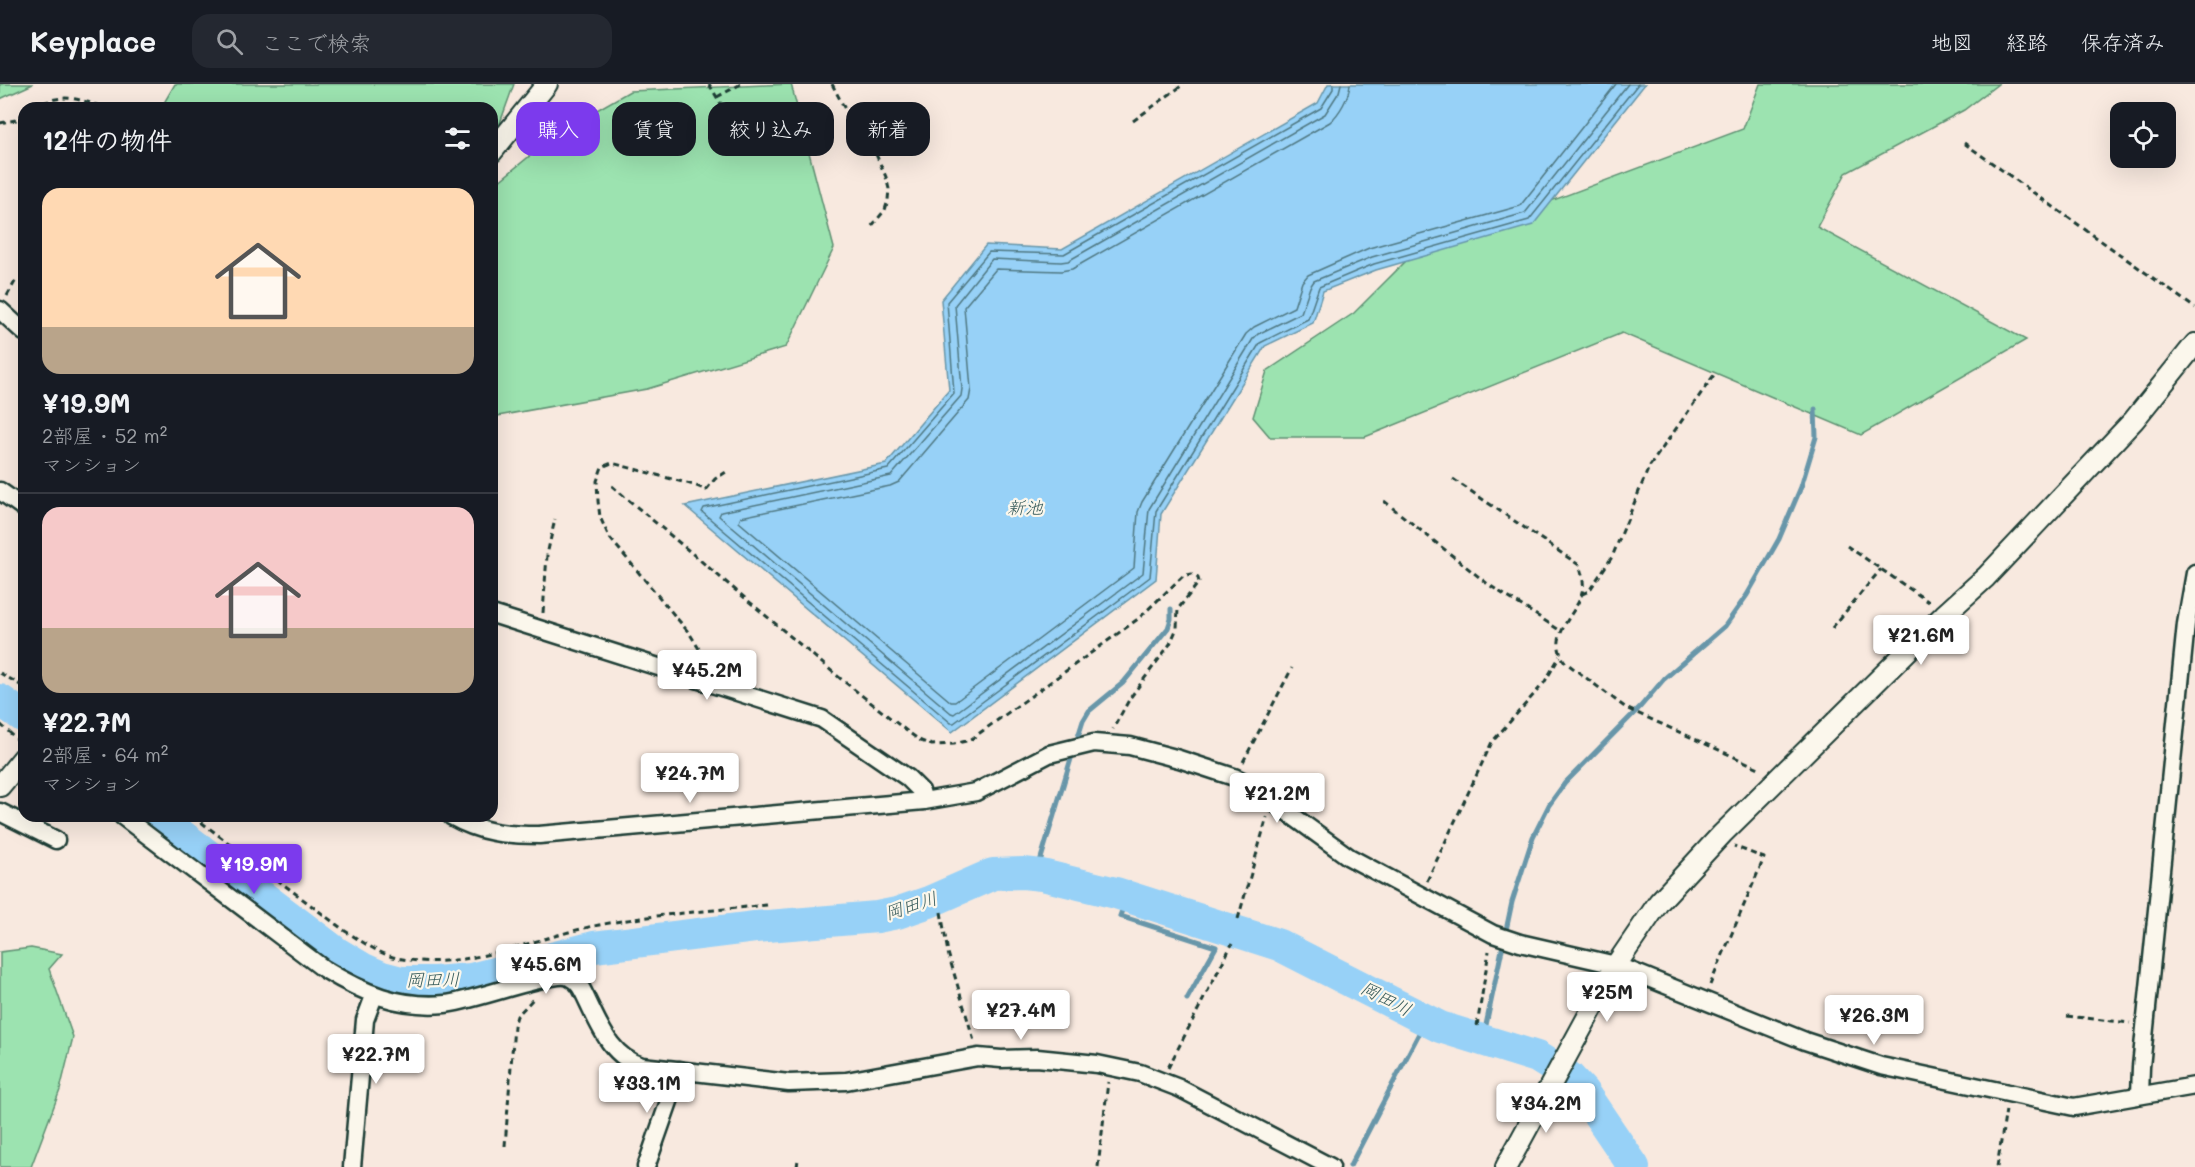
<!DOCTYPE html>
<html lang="ja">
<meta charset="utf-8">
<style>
:root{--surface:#171b24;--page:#242831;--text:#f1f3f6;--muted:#9ea1a6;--line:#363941;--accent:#7c3aed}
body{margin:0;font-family:Mali,"Klee One",sans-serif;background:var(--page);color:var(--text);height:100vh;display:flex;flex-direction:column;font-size:22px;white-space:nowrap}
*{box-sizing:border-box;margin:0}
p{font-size:20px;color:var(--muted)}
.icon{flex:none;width:33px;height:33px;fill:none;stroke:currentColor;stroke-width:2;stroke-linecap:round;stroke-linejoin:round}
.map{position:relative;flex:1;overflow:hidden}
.side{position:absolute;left:18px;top:18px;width:480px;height:720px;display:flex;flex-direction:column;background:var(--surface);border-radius:18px;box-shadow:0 6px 24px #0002}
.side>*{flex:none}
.banner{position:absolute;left:516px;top:18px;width:570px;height:54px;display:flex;gap:12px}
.buttons{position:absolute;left:2110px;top:18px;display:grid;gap:12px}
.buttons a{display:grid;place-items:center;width:66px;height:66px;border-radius:12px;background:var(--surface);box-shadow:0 6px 24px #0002;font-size:30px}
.price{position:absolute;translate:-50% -51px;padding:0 14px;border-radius:6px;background:#fff;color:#222;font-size:20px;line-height:39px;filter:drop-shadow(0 2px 3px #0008)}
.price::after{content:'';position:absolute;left:50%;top:36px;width:18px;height:14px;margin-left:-9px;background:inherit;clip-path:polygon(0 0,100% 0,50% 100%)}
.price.current{background:var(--accent);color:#fff}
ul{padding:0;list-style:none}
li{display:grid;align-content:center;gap:12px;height:318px;padding:0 24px}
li+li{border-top:2px solid var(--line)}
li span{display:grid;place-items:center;height:186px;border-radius:18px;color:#555}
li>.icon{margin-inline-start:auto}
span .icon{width:108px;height:108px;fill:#fffc;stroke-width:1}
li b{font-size:26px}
h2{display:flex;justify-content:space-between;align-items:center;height:72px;padding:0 24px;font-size:26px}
.chip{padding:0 21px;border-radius:18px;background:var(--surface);box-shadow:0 6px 24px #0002;font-size:21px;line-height:54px}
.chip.current{background:var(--accent);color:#fff}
header{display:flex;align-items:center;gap:36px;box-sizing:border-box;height:84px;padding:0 30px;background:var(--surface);border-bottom:2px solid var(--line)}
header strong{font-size:28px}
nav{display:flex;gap:33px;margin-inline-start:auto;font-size:21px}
.search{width:420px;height:54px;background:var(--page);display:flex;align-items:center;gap:15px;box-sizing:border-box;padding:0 21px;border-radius:18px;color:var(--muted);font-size:22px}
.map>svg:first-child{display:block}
</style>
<header>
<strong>Keyplace</strong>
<div class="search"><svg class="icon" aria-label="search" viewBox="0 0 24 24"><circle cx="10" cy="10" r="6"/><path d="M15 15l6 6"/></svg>ここで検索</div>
<nav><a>地図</a><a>経路</a><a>保存済み</a></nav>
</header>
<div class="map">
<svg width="2195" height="1083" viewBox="0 0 2195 1083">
<rect width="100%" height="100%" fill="#f8e9df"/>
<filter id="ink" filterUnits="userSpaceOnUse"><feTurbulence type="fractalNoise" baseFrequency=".0167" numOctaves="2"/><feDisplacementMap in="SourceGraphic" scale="12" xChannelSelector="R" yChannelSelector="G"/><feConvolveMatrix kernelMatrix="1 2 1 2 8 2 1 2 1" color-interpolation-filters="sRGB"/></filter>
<g filter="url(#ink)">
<g fill="#9ce3b0" stroke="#5e9072" stroke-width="1.5">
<polygon points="0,0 33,0 0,15"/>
<polygon points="175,0 514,0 492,61 492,24 161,24"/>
<polygon points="791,0 834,164 786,263 647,305 492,333 492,103 560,47 630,7"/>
<polygon points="1760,0 1998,0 1964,26 1846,89 1817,143 2026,256 1861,351 1622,249 1365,353 1270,353 1253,333 1267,287 1354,229 1415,168 1743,45"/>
<polygon points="31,864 62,870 49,885 73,953 60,1006 31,1083 0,1083 0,868"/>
</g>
<polygon fill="#97d1f7" stroke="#6796a9" stroke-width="1.5" points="1328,0 1645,0 1533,141 1376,186 1323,207 1313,239 1265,262 1161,430 1156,495 952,648 685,422 886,380 949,306 941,216 986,161 1062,165 1318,19"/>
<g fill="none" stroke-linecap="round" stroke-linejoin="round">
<g stroke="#4f7882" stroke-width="1.5">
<polyline points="1333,0 1333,5 1321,24 1064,170 989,168 947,218 954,309 888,385 704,424 702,428 951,639 954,639 1150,493 1156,427 1260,259 1308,235 1319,203 1374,180 1529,136 1638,0"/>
<polyline points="1341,0 1339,8 1325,30 1068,177 1061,178 992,175 955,221 962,305 961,312 891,392 721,428 719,432 951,629 954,630 1143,489 1149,425 1253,255 1258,250 1301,229 1310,203 1314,197 1372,173 1525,129 1628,0"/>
<path d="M1350 0C1349 13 1340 29 1330 38L1072 185 1061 187 996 185 964 223 971 305 969 316 899 398 890 402 741 433 739 438 951 618H955L1134 484 1138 428 1142 418 1246 250 1254 243 1294 223 1302 198 1308 191 1369 164 1520 122 1616 0"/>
</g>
<g stroke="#6796a9" stroke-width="5">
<polyline points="1076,659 1083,637 1089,627 1123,599 1168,544 1171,535 1171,525"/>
<polyline points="1036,791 1073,668"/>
<polyline points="1127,812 1120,832 1216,863 1187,915"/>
<polyline points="1481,956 1486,941 1512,818 1533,753 1549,721 1565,699 1641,622 1664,595 1725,542 1747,511 1779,455 1801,403 1816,353 1815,325"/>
<polyline points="1350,1082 1426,936"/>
</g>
<g stroke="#97d1f7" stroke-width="32">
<polyline points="0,616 24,633"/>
<polyline points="156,732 337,869 362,884 382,893 401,898 435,898 471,895 594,863 755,843 877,833 897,829 929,818 993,790 1023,789 1042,791 1116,809 1279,861 1440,943 1537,973 1569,993 1583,1008 1634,1083"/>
</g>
<defs>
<g id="minor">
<polyline points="0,226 24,248"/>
<polyline points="0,407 24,424"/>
<polyline points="492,530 822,635 908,694 921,707 924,717"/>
<polyline points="0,728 56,756"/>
<path d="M122 732 324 885C363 909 399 924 445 920 471 918 554 886 569 893 580 898 583 908 588 918 601 945 612 973 642 982L789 999 846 997 978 973 1001 975 1037 974 1097 980 1140 989 1179 1004 1331 1083"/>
<path d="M451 732C481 749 505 751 539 751L924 717 976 708 1049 670 1094 659 1130 662 1179 675 1234 693 1250 701 1349 773 1493 850 1520 859 1616 881 1805 957 1881 982 2074 1023 2195 1002"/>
<polyline points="2140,1011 2141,983 2186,540 2195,489"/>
<polyline points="352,1083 365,936 374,912"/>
<polyline points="646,1083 680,986"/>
</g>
<g id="tertiary">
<polyline points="492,68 547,0"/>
<polyline points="0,702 24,673"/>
<polyline points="1506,1083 1616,881 1659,818 1722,750 1944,531 1986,493 2134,336 2195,260"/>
</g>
</defs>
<use href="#minor" stroke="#1f3d34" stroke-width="21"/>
<use href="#tertiary" stroke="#1f3d34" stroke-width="24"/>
<g stroke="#1f3d34" stroke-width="3" stroke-dasharray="6 4.5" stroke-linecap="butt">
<polyline points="709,0 737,47 754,68"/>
<polyline points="832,0 849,33 867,50 886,93 889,105 888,116 885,126 871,143"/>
<polyline points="717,13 741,0"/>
<polyline points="284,16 289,24"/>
<path d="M34 24C60 8 77 14 105 24"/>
<polyline points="1133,37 1184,0"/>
<polyline points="0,39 16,36 24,30"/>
<polyline points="1964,59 2195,224"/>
<polyline points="7,212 16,196"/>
<path d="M1453 395 1579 481C1582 490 1585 500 1582 509 1576 531 1546 552 1565 578L1626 624 1761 685"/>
<polyline points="612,402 841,595 908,648 921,657 932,661 954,660 970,656 1138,535 1183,492 1192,490 1198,494 1199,498 1178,525 1177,544 1170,560 1130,614 1113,645"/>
<polyline points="1384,417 1489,501 1561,547"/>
<polyline points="1847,462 1929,518"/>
<polyline points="1582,510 1589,507 1612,473 1649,383 1714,291"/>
<polyline points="543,529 547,471 555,435"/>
<polyline points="1832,544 1881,485"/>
<polyline points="710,583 690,550 609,453 600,433 598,417 597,397 602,383 612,379 694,401 706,406 715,395 726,388"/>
<polyline points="0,589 24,603"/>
<polyline points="0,640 19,657"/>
<polyline points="1243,678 1292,584"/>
<path d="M193 732 345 847C360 856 376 868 393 873 463 890 531 854 599 841 654 830 711 827 767 821"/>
<polyline points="1427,797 1492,658 1544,599 1560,572"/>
<polyline points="941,828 948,869 974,957"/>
<polyline points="1238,835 1267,733"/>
<polyline points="1710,901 1764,774 1734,762"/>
<polyline points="2067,932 2130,939"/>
<polyline points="1477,942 1489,867"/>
<polyline points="1168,984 1232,860"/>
<polyline points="505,1062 514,942 517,932 533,915"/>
<polyline points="797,1083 798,1075"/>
<polyline points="1098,1083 1108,998"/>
<polyline points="1997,1083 2006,1026"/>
</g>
<use href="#minor" stroke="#fbf7ec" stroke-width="16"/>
<use href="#tertiary" stroke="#fbf7ec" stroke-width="20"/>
</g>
</g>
<g text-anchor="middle" stroke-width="4.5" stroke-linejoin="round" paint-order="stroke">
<g font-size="18" font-style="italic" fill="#375b5b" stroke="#fbf7ec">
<text x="1025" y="430">新池</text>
<text transform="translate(911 822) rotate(-18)" y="6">岡田川</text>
<text transform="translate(433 896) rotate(-1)" y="6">岡田川</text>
<text transform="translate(1386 915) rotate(27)" y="6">岡田川</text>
</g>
</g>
</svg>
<div class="buttons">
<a><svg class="icon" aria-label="locate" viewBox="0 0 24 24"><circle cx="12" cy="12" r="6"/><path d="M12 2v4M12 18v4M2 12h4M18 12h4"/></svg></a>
</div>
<b class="price" style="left:1921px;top:582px">¥21.6M</b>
<b class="price" style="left:707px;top:617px">¥45.2M</b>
<b class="price" style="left:690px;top:720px">¥24.7M</b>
<b class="price" style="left:1277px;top:740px">¥21.2M</b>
<b class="price current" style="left:254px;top:811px">¥19.9M</b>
<b class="price" style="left:546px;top:911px">¥45.6M</b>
<b class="price" style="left:1607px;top:939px">¥25M</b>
<b class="price" style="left:1021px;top:957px">¥27.4M</b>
<b class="price" style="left:1874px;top:962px">¥26.3M</b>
<b class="price" style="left:376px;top:1001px">¥22.7M</b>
<b class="price" style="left:647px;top:1030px">¥33.1M</b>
<b class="price" style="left:1546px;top:1050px">¥34.2M</b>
<div class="banner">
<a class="chip current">購入</a>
<a class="chip">賃貸</a>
<a class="chip">絞り込み</a>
<a class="chip">新着</a>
</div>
<section class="side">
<h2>12件の物件<svg class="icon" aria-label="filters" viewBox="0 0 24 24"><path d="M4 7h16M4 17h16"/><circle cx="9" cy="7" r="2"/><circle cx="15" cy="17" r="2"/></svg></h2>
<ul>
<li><span style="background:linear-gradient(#ffd9b3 75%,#b9a48a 0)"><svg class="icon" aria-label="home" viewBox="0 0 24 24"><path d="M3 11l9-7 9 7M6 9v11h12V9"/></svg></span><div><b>¥19.9M</b><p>2部屋 · 52 m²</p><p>マンション</p></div></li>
<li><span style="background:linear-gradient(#f6c9c9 65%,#b9a48a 0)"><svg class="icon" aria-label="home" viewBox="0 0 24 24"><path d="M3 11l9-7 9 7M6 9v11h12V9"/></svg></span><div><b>¥22.7M</b><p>2部屋 · 64 m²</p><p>マンション</p></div></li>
</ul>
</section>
</div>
